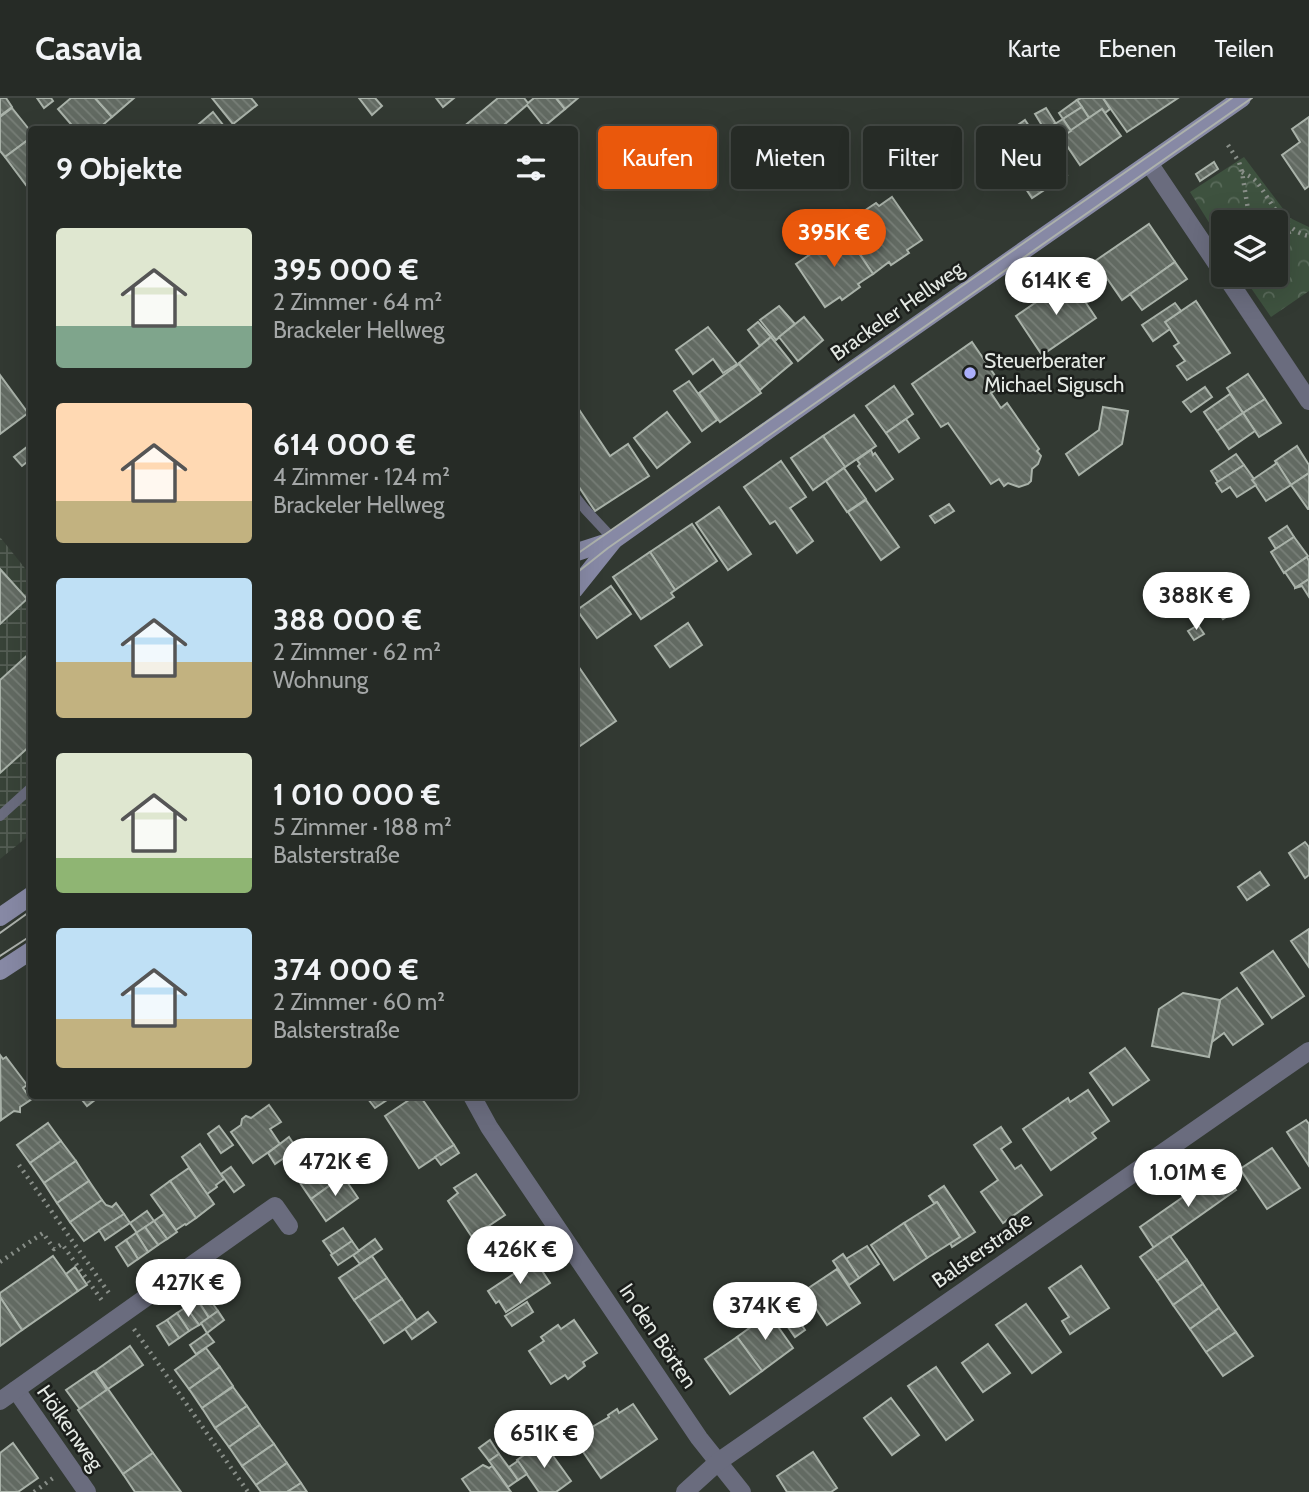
<!DOCTYPE html>
<html lang="de">
<meta charset="utf-8">
<style>
:root{--surface:#262b26;--page:#2e332e;--text:#f1f3f6;--muted:#a4a7a7;--line:#424743;--accent:#ea580c}
body{margin:0;font-family:Cabin,sans-serif;background:var(--page);color:var(--text);height:100vh;display:flex;flex-direction:column;font-size:26px;white-space:nowrap}
*{box-sizing:border-box;margin:0}
p{font-size:23px;color:var(--muted)}
.icon{flex:none;width:38px;height:38px;fill:none;stroke:currentColor;stroke-width:2;stroke-linecap:round;stroke-linejoin:round}
.map{position:relative;flex:1;overflow:hidden}
.drawer{position:absolute;left:28px;top:28px;width:550px;height:973px;display:flex;flex-direction:column;background:var(--surface);border-radius:7px;box-shadow:0 7px 28px #0002,0 0 0 2px var(--line)}
.drawer>*{flex:none}
.guide{position:absolute;left:598px;top:28px;width:606px;height:63px;display:flex;gap:14px}
.buttons{position:absolute;left:1211px;top:112px;display:grid;gap:14px}
.buttons a{display:grid;place-items:center;width:77px;height:77px;border-radius:7px;background:var(--surface);box-shadow:0 7px 28px #0002,0 0 0 2px var(--line);font-size:35px}
.price{position:absolute;translate:-50% -60px;padding:0 16px;border-radius:24px;background:#fff;color:#222;font-size:23px;line-height:46px;filter:drop-shadow(0 2px 4px #0008)}
.price::after{content:'';position:absolute;left:50%;top:42px;width:21px;height:16px;margin-left:-10px;background:inherit;clip-path:polygon(0 0,100% 0,50% 100%)}
.price.current{background:var(--accent);color:#fff}
ul{padding:0;list-style:none}
li{display:flex;align-items:center;gap:21px;height:175px;padding:0 28px}
li span{display:grid;place-items:center;flex:none;width:196px;height:140px;border-radius:7px;color:#555}
li>.icon{margin-inline-start:auto}
span .icon{width:84px;height:84px;fill:#fffc;stroke-width:1}
li b{font-size:30px}
h2{display:flex;justify-content:space-between;align-items:center;height:84px;padding:0 28px;font-size:30px}
.pill{padding:0 24px;border-radius:7px;background:var(--surface);box-shadow:0 7px 28px #0002,0 0 0 2px var(--line);font-size:24px;line-height:63px}
.pill.current{background:var(--accent);color:#fff}
header{display:flex;align-items:center;gap:42px;box-sizing:border-box;height:98px;padding:0 35px;background:var(--surface);border-bottom:2px solid var(--line)}
header strong{font-size:33px}
nav{display:flex;gap:38px;margin-inline-start:auto;font-size:24px}
.map>svg:first-child{display:block}
</style>
<header>
<strong>Casavia</strong>
<nav><a>Karte</a><a>Ebenen</a><a>Teilen</a></nav>
</header>
<div class="map">
<svg width="1309" height="1394" viewBox="0 0 1309 1394">
<defs>
<pattern id="industrial-grid" width="8" height="8" patternUnits="userSpaceOnUse" patternTransform="scale(1.75)"><rect width="8" height="8" fill="#384338"/><path d="M0 4h8M4 0v8" fill="none" stroke="#555e55"/></pattern>
<pattern id="park-crowns" width="20" height="18" patternUnits="userSpaceOnUse" patternTransform="scale(1.75)"><rect width="20" height="18" fill="#3e523f"/><path d="M2 6a3 3 0 1 1 6 0M12 15a3 3 0 1 1 6 0" fill="none" stroke="#5a6b5b"/></pattern>
<pattern id="building-back-hatch" width="6" height="6" patternUnits="userSpaceOnUse" patternTransform="scale(1.75)"><rect width="6" height="6" fill="#626a62"/><path d="M-1 5l2 2M0 0l6 6M5-1l2 2" fill="none" stroke="#787f78"/></pattern>
</defs>
<rect width="100%" height="100%" fill="#323932"/>
<polygon fill="url(#industrial-grid)" points="0,439 32,479 31,736 0,761"/>
<polygon fill="url(#park-crowns)" points="1244,59 1290,120 1309,129 1309,193 1271,219 1242,177 1276,177 1276,124 1223,124 1223,147 1190,94"/>
<g fill="url(#building-back-hatch)" stroke="#a9b2a9" stroke-width="2">
<polygon points="0,0 6,0 12,9 0,18"/>
<polygon points="37,0 51,0 53,3 44,10"/>
<polygon points="71,0 95,0 112,19 97,32 76,32 58,11"/>
<polygon points="95,0 134,0 112,19"/>
<polygon points="212,0 251,0 257,7 233,26"/>
<polygon points="359,0 375,0 382,8 372,17"/>
<polygon points="436,0 454,0 443,9"/>
<polygon points="498,0 524,0 528,5 534,0 556,0 565,11 546,27 550,32 545,32 546,31 527,7 498,32 463,32 462,30"/>
<polygon points="556,0 578,0 565,11"/>
<polygon points="1081,0 1103,0 1110,11 1105,15 1102,11 1089,20 1077,2"/>
<polygon points="1103,0 1178,0 1127,34"/>
<polygon points="1077,2 1082,9 1063,21 1059,15"/>
<polygon points="1082,9 1089,20 1071,33 1063,21"/>
<polygon points="12,10 32,35 32,39 5,59 0,53 0,19"/>
<polygon points="1046,10 1056,26 1053,27 1058,34 1049,39 1035,16"/>
<polygon points="1102,11 1121,38 1080,67 1061,39"/>
<polygon points="213,14 227,32 192,32"/>
<polygon points="1309,19 1309,88 1305,91 1282,57 1300,44 1292,31"/>
<polygon points="1063,21 1071,33 1061,39 1053,27"/>
<polygon points="1025,22 1043,49 1030,58 1012,31"/>
<polygon points="32,39 32,82 26,87 5,59"/>
<polygon points="1043,44 1067,77 1032,100 1012,70 1043,49 1041,45"/>
<polygon points="1214,64 1218,71 1200,83 1196,76"/>
<polygon points="892,99 922,142 907,152 909,155 891,167 889,164 873,176 844,133 857,123 855,119 876,105 879,108"/>
<polygon points="1149,126 1175,164 1122,202 1095,163"/>
<polygon points="844,133 873,176 858,186 860,189 842,202 840,199 825,209 796,166 809,157 806,154 828,139 830,142"/>
<polygon points="1175,164 1187,181 1142,212 1130,196"/>
<polygon points="1070,181 1096,220 1042,257 1016,218"/>
<polygon points="1196,203 1230,255 1187,282 1177,268 1185,263 1174,248 1179,245 1165,224"/>
<polygon points="1175,205 1181,213 1165,224 1170,231 1153,243 1142,227"/>
<polygon points="779,208 795,226 776,242 760,222"/>
<polygon points="804,219 823,242 798,263 779,239"/>
<polygon points="758,224 771,239 760,248 748,232"/>
<polygon points="708,229 737,266 723,275 713,261 693,276 676,252"/>
<polygon points="771,239 792,265 760,292 739,265"/>
<polygon points="972,244 1002,288 991,295 1001,310 1007,305 1039,351 1037,353 1041,358 1038,366 1032,371 1031,383 1028,386 1019,389 1008,385 1004,388 999,381 991,386 948,325 941,329 912,286"/>
<polygon points="739,266 761,295 720,324 699,295"/>
<polygon points="1248,276 1265,301 1243,315 1227,290"/>
<polygon points="0,277 28,315 0,336"/>
<polygon points="689,283 717,322 702,333 674,293"/>
<polygon points="894,288 913,316 886,335 866,308"/>
<polygon points="1205,289 1212,299 1191,314 1183,304"/>
<polygon points="1230,296 1243,315 1217,333 1204,314"/>
<polygon points="1265,301 1281,325 1259,339 1243,315"/>
<polygon points="576,307 610,358 628,346 649,378 595,413 575,383 579,380 574,373 574,308"/>
<polygon points="1103,309 1128,313 1122,346 1079,377 1066,356 1099,332"/>
<polygon points="667,314 690,344 657,370 634,340"/>
<polygon points="1243,315 1255,333 1229,351 1217,333"/>
<polygon points="854,317 876,348 845,369 823,338"/>
<polygon points="906,321 919,340 899,354 886,335"/>
<polygon points="823,338 845,369 813,392 791,360"/>
<polygon points="32,345 32,360 22,368 14,359"/>
<polygon points="1297,348 1309,367 1309,375 1291,387 1275,363"/>
<polygon points="871,352 873,357 875,355 893,381 876,393 858,368 860,366 857,362"/>
<polygon points="1236,356 1244,367 1218,384 1211,373"/>
<polygon points="781,363 806,399 790,410 813,443 797,455 775,423 770,426 744,389"/>
<polygon points="1277,365 1291,387 1266,403 1252,382"/>
<polygon points="1244,367 1254,381 1252,382 1256,387 1237,399 1230,389 1222,394 1216,385"/>
<polygon points="844,370 866,401 847,414 826,383"/>
<polygon points="1309,375 1309,411 1308,411 1291,387"/>
<polygon points="866,402 899,449 881,462 848,414"/>
<polygon points="949,406 954,413 935,425 930,418"/>
<polygon points="719,409 751,456 728,472 696,425"/>
<polygon points="692,426 717,463 675,492 650,454"/>
<polygon points="1287,428 1294,439 1276,451 1269,440"/>
<polygon points="1294,439 1308,458 1284,475 1271,454"/>
<polygon points="650,454 675,492 671,495 674,499 641,521 613,479"/>
<polygon points="1307,459 1309,463 1309,481 1295,490 1295,489 1285,474"/>
<polygon points="0,471 27,501 0,526"/>
<polygon points="1309,481 1309,499 1302,488 1295,490"/>
<polygon points="611,488 631,516 597,540 577,512"/>
<polygon points="1227,501 1235,513 1223,521 1215,509"/>
<polygon points="688,525 702,547 670,569 655,548"/>
<polygon points="1198,527 1204,536 1194,542 1188,533"/>
<polygon points="32,553 32,646 0,675 0,582"/>
<polygon points="574,562 616,623 574,652"/>
<polygon points="1305,744 1309,749 1309,777 1305,780 1289,755"/>
<polygon points="1260,774 1269,787 1247,802 1238,789"/>
<polygon points="1309,831 1309,869 1291,843"/>
<polygon points="1273,853 1304,898 1272,920 1241,875"/>
<polygon points="1237,890 1263,926 1233,947 1224,935 1212,944 1220,902"/>
<polygon points="1183,895 1220,902 1209,959 1152,948 1159,911"/>
<polygon points="1125,950 1149,982 1113,1007 1090,975"/>
<polygon points="0,957 3,961 6,959 27,987 23,990 30,1000 33,998 35,999 20,1009 20,1014 14,1013 1,1022"/>
<polygon points="1088,992 1109,1023 1092,1035 1096,1040 1051,1072 1023,1031 1068,1000 1070,1004"/>
<polygon points="79,998 100,998 87,1008"/>
<polygon points="372,998 393,998 375,1010 368,1001"/>
<polygon points="415,998 420,998 454,1047 419,1070 385,1018"/>
<polygon points="269,1007 281,1024 270,1031 280,1046 253,1065 231,1034 241,1027 242,1021 246,1018 251,1020"/>
<polygon points="1306,1022 1309,1026 1309,1068 1287,1034"/>
<polygon points="48,1025 61,1043 30,1065 17,1047"/>
<polygon points="219,1028 233,1047 221,1055 208,1036"/>
<polygon points="1001,1029 1011,1044 1001,1051 1015,1071 1021,1067 1042,1097 1003,1125 981,1094 998,1082 974,1047"/>
<polygon points="289,1039 297,1051 275,1066 268,1055"/>
<polygon points="61,1043 76,1063 44,1085 30,1065"/>
<polygon points="200,1046 224,1081 216,1087 217,1089 207,1096 182,1059"/>
<polygon points="454,1047 459,1055 441,1067 435,1059"/>
<polygon points="1272,1050 1300,1090 1267,1111 1240,1071"/>
<polygon points="328,1057 343,1078 311,1101 296,1079"/>
<polygon points="76,1063 89,1083 57,1105 44,1085"/>
<polygon points="231,1069 244,1087 234,1094 221,1076"/>
<polygon points="189,1070 214,1106 196,1120 170,1083"/>
<polygon points="1222,1072 1236,1092 1154,1150 1140,1129"/>
<polygon points="476,1076 505,1117 472,1139 448,1103 458,1095 454,1090"/>
<polygon points="343,1078 358,1100 326,1123 311,1101"/>
<polygon points="89,1083 102,1102 70,1124 57,1105"/>
<polygon points="170,1083 196,1120 186,1127 185,1126 176,1132 151,1097"/>
<polygon points="944,1088 975,1134 952,1149 950,1145 960,1139 937,1104 934,1105 929,1098"/>
<polygon points="102,1102 106,1107 112,1109 116,1105 124,1116 84,1143 70,1124"/>
<polygon points="937,1104 960,1139 927,1160 904,1125"/>
<polygon points="147,1113 154,1123 137,1135 130,1125"/>
<polygon points="124,1116 130,1125 105,1142 99,1132"/>
<polygon points="164,1116 177,1134 167,1141 154,1123"/>
<polygon points="154,1123 167,1141 158,1147 145,1129"/>
<polygon points="904,1125 927,1160 894,1182 871,1147"/>
<polygon points="145,1129 158,1147 148,1154 136,1135"/>
<polygon points="343,1130 352,1143 333,1157 323,1143"/>
<polygon points="136,1135 148,1154 138,1161 126,1142"/>
<polygon points="1170,1138 1187,1162 1157,1183 1140,1159"/>
<polygon points="375,1141 382,1151 360,1166 353,1157"/>
<polygon points="126,1142 138,1161 128,1168 116,1149"/>
<polygon points="352,1143 359,1153 338,1167 331,1157"/>
<polygon points="867,1148 879,1166 859,1180 846,1161"/>
<polygon points="843,1156 859,1180 849,1187 833,1163"/>
<polygon points="53,1158 78,1193 22,1232 0,1199 0,1195"/>
<polygon points="372,1158 387,1180 354,1202 339,1180"/>
<polygon points="535,1162 550,1185 506,1214 499,1203 496,1205 488,1193"/>
<polygon points="1187,1162 1203,1186 1173,1207 1157,1183"/>
<polygon points="1081,1168 1109,1210 1070,1236 1062,1223 1069,1219 1049,1190"/>
<polygon points="75,1169 87,1187 78,1193 66,1176"/>
<polygon points="837,1171 860,1205 827,1227 804,1193"/>
<polygon points="387,1180 402,1201 369,1223 354,1202"/>
<polygon points="1203,1186 1219,1210 1190,1231 1173,1207"/>
<polygon points="206,1196 218,1213 209,1220 197,1201"/>
<polygon points="0,1199 22,1232 0,1248"/>
<polygon points="197,1201 209,1220 199,1227 186,1209"/>
<polygon points="402,1201 417,1223 384,1245 369,1223"/>
<polygon points="527,1204 533,1214 512,1228 505,1218"/>
<polygon points="1026,1206 1061,1254 1032,1275 996,1227"/>
<polygon points="186,1209 199,1227 189,1233 177,1215"/>
<polygon points="1219,1210 1236,1234 1206,1254 1190,1231"/>
<polygon points="218,1213 224,1222 207,1235 201,1225"/>
<polygon points="428,1214 436,1224 412,1241 405,1231"/>
<polygon points="177,1215 189,1233 179,1240 167,1222"/>
<polygon points="794,1215 805,1232 795,1239 783,1222"/>
<polygon points="769,1216 793,1250 762,1273 737,1239"/>
<polygon points="167,1222 179,1240 169,1247 157,1228"/>
<polygon points="574,1222 597,1255 583,1264 585,1268 568,1281 565,1277 551,1286 529,1253 544,1243 541,1239 558,1227 561,1231"/>
<polygon points="1236,1234 1253,1258 1223,1278 1206,1254"/>
<polygon points="207,1235 214,1244 196,1256 190,1247"/>
<polygon points="737,1239 762,1273 730,1296 705,1261"/>
<polygon points="988,1246 1010,1275 983,1294 962,1265"/>
<polygon points="130,1248 143,1267 108,1291 95,1273"/>
<polygon points="206,1250 220,1269 189,1291 175,1272"/>
<polygon points="220,1269 233,1288 202,1310 189,1291"/>
<polygon points="936,1269 973,1322 946,1342 908,1288"/>
<polygon points="94,1273 107,1292 80,1311 66,1292"/>
<polygon points="233,1289 247,1308 215,1330 202,1310"/>
<polygon points="108,1291 153,1355 123,1376 78,1312"/>
<polygon points="891,1300 919,1337 892,1357 864,1320"/>
<polygon points="633,1306 657,1341 601,1380 577,1345 590,1336 587,1332 609,1319 608,1317 617,1311 619,1315"/>
<polygon points="247,1308 260,1327 229,1349 215,1330"/>
<polygon points="543,1323 560,1347 550,1354 532,1331"/>
<polygon points="260,1327 274,1346 242,1368 229,1349"/>
<polygon points="490,1342 499,1356 489,1363 479,1350"/>
<polygon points="543,1344 571,1383 556,1394 539,1394 517,1362"/>
<polygon points="13,1345 38,1380 18,1394 0,1394 0,1355"/>
<polygon points="274,1346 287,1365 256,1387 242,1368"/>
<polygon points="813,1354 837,1390 831,1394 787,1394 777,1378"/>
<polygon points="153,1355 181,1394 135,1394 123,1376"/>
<polygon points="499,1356 518,1382 508,1389 489,1363"/>
<polygon points="518,1363 527,1376 518,1382 509,1369"/>
<polygon points="287,1365 301,1385 287,1394 261,1394 256,1387"/>
<polygon points="483,1367 489,1370 492,1368 511,1394 471,1394 462,1381"/>
<polygon points="301,1385 307,1394 287,1394"/>
</g>
<g fill="none" stroke-linecap="round" stroke-linejoin="round">
<g stroke="#888e88" stroke-width="4.5" stroke-dasharray="2 5" stroke-linecap="butt">
<polyline points="1228,47 1239,64 1242,74 1250,124"/>
<path d="M1242 74C1247 77 1252 79 1256 83 1271 102 1283 133 1309 138"/>
<polyline points="1276,140 1294,132"/>
<polyline points="19,1067 111,1198"/>
<polyline points="0,1164 43,1135 54,1151 62,1146 103,1204"/>
<polyline points="134,1231 248,1394"/>
<polyline points="34,1394 53,1380"/>
</g>
<g stroke="#6a6c7e" stroke-width="10">
<polyline points="574,397 585,411 614,442"/>
<polyline points="0,718 32,689"/>
</g>
<g stroke="#6a6c7e" stroke-width="18">
<polyline points="1149,65 1223,175"/>
<polyline points="1225,177 1309,303"/>
<polyline points="472,998 489,1029 699,1340 742,1394"/>
<polyline points="16,1292 87,1394"/>
<polyline points="0,1303 275,1108 289,1128"/>
<polyline points="685,1394 718,1364 1309,953"/>
</g>
<g stroke="#8789a5" stroke-width="18">
<polyline points="574,455 614,442"/>
<polyline points="574,492 614,442 854,271 1242,0"/>
<polyline points="0,819 32,797"/>
<polyline points="0,873 32,852"/>
</g>
<g stroke="#acb1ac" stroke-width="2">
<polyline points="574,458 1232,0"/>
<polyline points="574,477 608,450 1252,0"/>
<polyline points="0,835 32,812"/>
<polyline points="0,858 32,837"/>
</g>
</g>
<circle fill="#abaffb" stroke="#1c1f1c" stroke-width="2.5" cx="970" cy="275" r="7"/>
<g text-anchor="middle" stroke-width="5" stroke-linejoin="round" paint-order="stroke">
<g font-size="21" fill="#e5eae5" stroke="#1c1f1c">
<text transform="translate(897 213) rotate(-35)" y="7">Brackeler Hellweg</text>
<text transform="translate(982 1152) rotate(-35)" y="7">Balsterstraße</text>
<text transform="translate(658 1238) rotate(56)" y="7">In den Börten</text>
<text transform="translate(70 1330) rotate(55)" y="7">Hölkenweg</text>
</g>
<g font-size="21" fill="#e5eae5" stroke="#1c1f1c" text-anchor="start">
<text x="984" y="270">Steuerberater<tspan x="984" dy="24">Michael Sigusch</tspan></text>
</g>
</g>
</svg>
<div class="buttons">
<a><svg class="icon" aria-label="layers" viewBox="0 0 24 24"><path d="M12 4l9 5-9 5-9-5zM3 14l9 5 9-5"/></svg></a>
</div>
<b class="price current" style="left:834px;top:171px">395K €</b>
<b class="price" style="left:1056px;top:219px">614K €</b>
<b class="price" style="left:1196px;top:534px">388K €</b>
<b class="price" style="left:335px;top:1100px">472K €</b>
<b class="price" style="left:1188px;top:1111px">1.01M €</b>
<b class="price" style="left:520px;top:1188px">426K €</b>
<b class="price" style="left:188px;top:1221px">427K €</b>
<b class="price" style="left:765px;top:1244px">374K €</b>
<b class="price" style="left:544px;top:1372px">651K €</b>
<div class="guide">
<a class="pill current">Kaufen</a>
<a class="pill">Mieten</a>
<a class="pill">Filter</a>
<a class="pill">Neu</a>
</div>
<section class="drawer">
<h2>9 Objekte<svg class="icon" aria-label="filters" viewBox="0 0 24 24"><path d="M4 7h16M4 17h16"/><circle cx="9" cy="7" r="2"/><circle cx="15" cy="17" r="2"/></svg></h2>
<ul>
<li><span style="background:linear-gradient(#dfe7d0 70%,#7fa58c 0)"><svg class="icon" aria-label="home" viewBox="0 0 24 24"><path d="M3 11l9-7 9 7M6 9v11h12V9"/></svg></span><div><b>395 000 €</b><p>2 Zimmer · 64 m²</p><p>Brackeler Hellweg</p></div></li>
<li><span style="background:linear-gradient(#ffd9b3 70%,#c2b280 0)"><svg class="icon" aria-label="home" viewBox="0 0 24 24"><path d="M3 11l9-7 9 7M6 9v11h12V9"/></svg></span><div><b>614 000 €</b><p>4 Zimmer · 124 m²</p><p>Brackeler Hellweg</p></div></li>
<li><span style="background:linear-gradient(#bfe0f5 60%,#c2b280 0)"><svg class="icon" aria-label="home" viewBox="0 0 24 24"><path d="M3 11l9-7 9 7M6 9v11h12V9"/></svg></span><div><b>388 000 €</b><p>2 Zimmer · 62 m²</p><p>Wohnung</p></div></li>
<li><span style="background:linear-gradient(#dfe7d0 75%,#8fb573 0)"><svg class="icon" aria-label="home" viewBox="0 0 24 24"><path d="M3 11l9-7 9 7M6 9v11h12V9"/></svg></span><div><b>1 010 000 €</b><p>5 Zimmer · 188 m²</p><p>Balsterstraße</p></div></li>
<li><span style="background:linear-gradient(#bfe0f5 65%,#c2b280 0)"><svg class="icon" aria-label="home" viewBox="0 0 24 24"><path d="M3 11l9-7 9 7M6 9v11h12V9"/></svg></span><div><b>374 000 €</b><p>2 Zimmer · 60 m²</p><p>Balsterstraße</p></div></li>
</ul>
</section>
</div>
